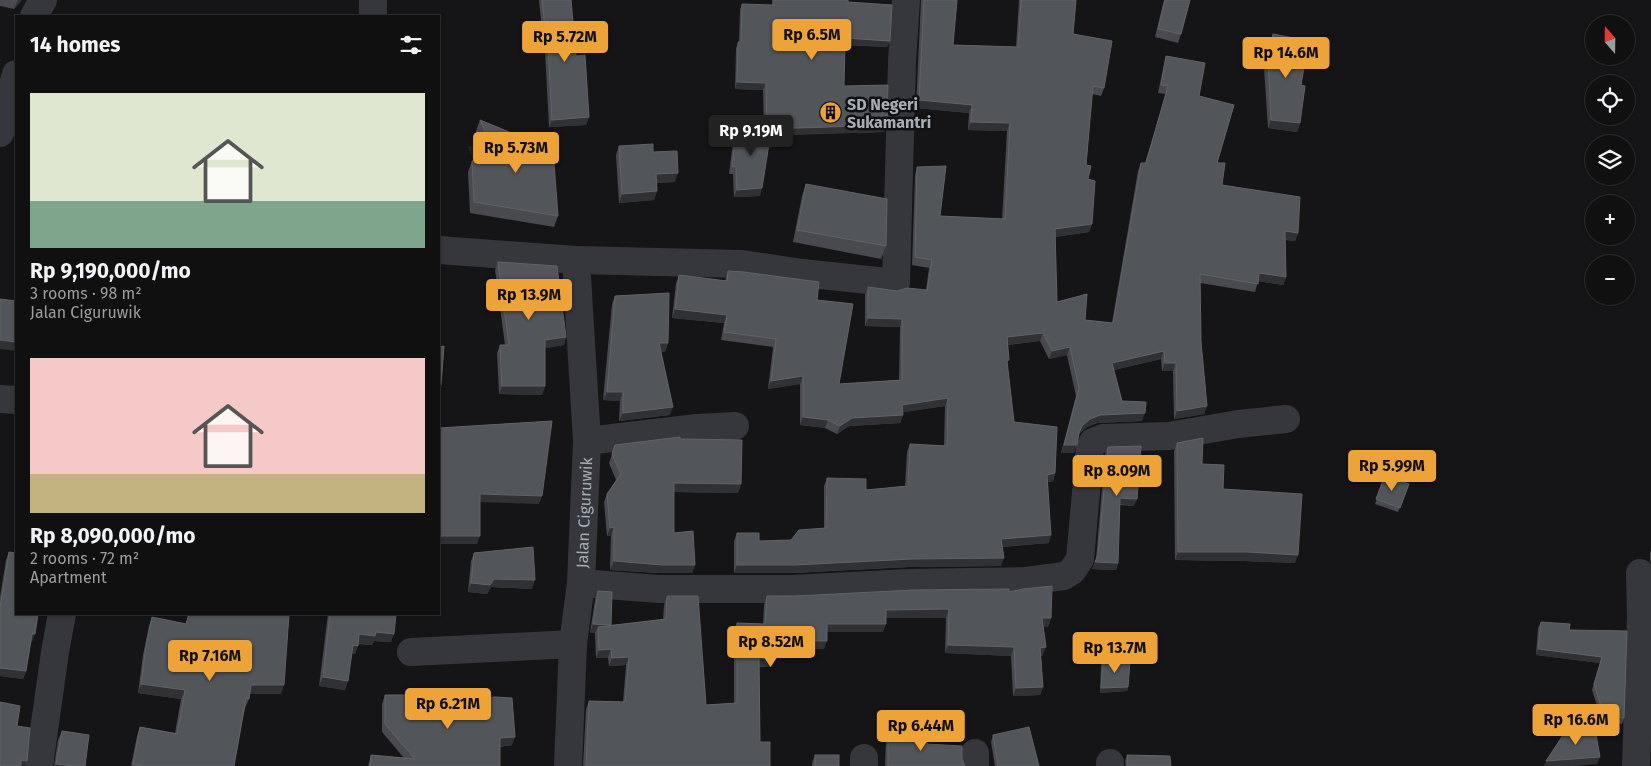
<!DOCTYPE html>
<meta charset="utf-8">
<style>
:root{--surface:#101011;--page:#1e1e1f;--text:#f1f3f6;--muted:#9c9d9f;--line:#303031;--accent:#eda337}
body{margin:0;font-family:"Fira Sans",sans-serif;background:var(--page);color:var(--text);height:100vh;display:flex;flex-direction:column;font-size:19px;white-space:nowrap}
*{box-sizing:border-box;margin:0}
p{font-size:16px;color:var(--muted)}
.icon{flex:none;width:28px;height:28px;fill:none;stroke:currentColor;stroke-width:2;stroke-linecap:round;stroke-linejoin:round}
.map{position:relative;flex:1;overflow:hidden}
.panel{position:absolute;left:15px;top:15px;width:425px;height:600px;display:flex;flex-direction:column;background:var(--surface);border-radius:0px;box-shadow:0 1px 4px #0004,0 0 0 1px var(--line)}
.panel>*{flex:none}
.needle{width:32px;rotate:340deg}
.fabs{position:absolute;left:1585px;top:15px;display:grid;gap:10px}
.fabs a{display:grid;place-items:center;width:50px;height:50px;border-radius:50%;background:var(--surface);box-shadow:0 1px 4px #0004,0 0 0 1px var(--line);font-size:25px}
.price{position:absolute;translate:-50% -42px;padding:0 11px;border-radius:5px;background:var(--accent);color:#111;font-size:16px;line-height:32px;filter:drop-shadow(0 1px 2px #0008)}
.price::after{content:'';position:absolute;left:50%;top:30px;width:15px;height:11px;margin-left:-8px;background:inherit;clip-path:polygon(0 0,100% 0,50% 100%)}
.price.selected{background:#222;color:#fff}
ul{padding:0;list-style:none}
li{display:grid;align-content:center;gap:10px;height:265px;padding:0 15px}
li span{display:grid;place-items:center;height:155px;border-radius:0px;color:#555}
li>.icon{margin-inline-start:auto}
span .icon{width:90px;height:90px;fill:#fffc;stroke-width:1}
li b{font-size:21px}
h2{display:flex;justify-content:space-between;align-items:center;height:60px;padding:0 15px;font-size:21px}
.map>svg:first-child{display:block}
</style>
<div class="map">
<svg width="1651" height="766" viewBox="0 0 1651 766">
<rect width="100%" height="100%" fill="#151517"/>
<polygon fill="#1d251e" points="467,146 512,151 512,176 466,174 476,166"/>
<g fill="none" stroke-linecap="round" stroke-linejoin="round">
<g stroke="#36373c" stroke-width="28">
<polyline points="34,16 43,0"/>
<polyline points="373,16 373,0"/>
<polyline points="0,133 16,74"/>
<polyline points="439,250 576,260 742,264 802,273 896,283 902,62 906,0"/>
<polyline points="0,399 16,400"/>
<polyline points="587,441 697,428 735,426"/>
<polyline points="581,583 659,589 792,589 909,583 1026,581 1064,576 1072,571 1080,559 1090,448 1093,442 1103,438 1169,436 1238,424 1286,419"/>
<polyline points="411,652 573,644"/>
<polyline points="975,753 975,766"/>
<polyline points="864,758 864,766"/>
<polyline points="1110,763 1110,766"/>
<polyline points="39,766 55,652 62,614"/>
<path id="s1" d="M568 766 573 644 581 583 587 441 576 260"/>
<polyline points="1636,766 1641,617 1640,573"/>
</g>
</g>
<g fill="#484a4f">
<polygon points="0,0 22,0 14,9 0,6"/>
<polygon points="539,0 571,0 576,56 589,117 586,125 549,127 545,51 544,51"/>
<polygon points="772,0 848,0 848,2 890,41 887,47 845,45 844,86 884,132 770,135 760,196 734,197 733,174 729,174 734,134 737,126 764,130 763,90 735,89 736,48 739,42 740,10 742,4 772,5"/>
<polygon points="921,0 957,0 953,45 1016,47 1019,0 1076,0 1073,34 1104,88 1101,96 1092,94 1086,165 1088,179 1092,224 1089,232 1055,237 1057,302 1085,320 1112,323 1138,171 1141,163 1145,163 1166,94 1158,93 1164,64 1166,56 1199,96 1217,163 1222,185 1298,233 1295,241 1285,240 1286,277 1283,285 1258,281 1255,292 1200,283 1201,342 1207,406 1204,414 1174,419 1173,371 1162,371 1161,359 1114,370 1122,401 1142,421 1097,423 1087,427 1079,434 1074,453 1061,453 1076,396 1067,355 1049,359 1040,341 1008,345 1007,366 1014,422 1055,473 1053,481 1048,482 1049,543 1002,547 1001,566 909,567 792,573 734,573 734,541 737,533 759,541 791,540 824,528 824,486 827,478 866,490 905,486 907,452 910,444 944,446 945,406 903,412 903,415 900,423 849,426 837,434 825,428 800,425 800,384 768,389 773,347 721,340 724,323 672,318 676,283 679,275 725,281 728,271 817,300 839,384 899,380 900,327 865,326 865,295 868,287 897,291 926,290 929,268 912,265 915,175 917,167 940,216 1002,219 1007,131 968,130 969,113 916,108"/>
<polygon points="1164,0 1190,0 1181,34 1178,43 1155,37"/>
<polygon points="1273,34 1296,53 1301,85 1300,123 1297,132 1268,128 1264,68 1269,43"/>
<polygon points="480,120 558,216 554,227 470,213 468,172 472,161 487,156 476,131"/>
<polygon points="619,146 653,152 675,182 657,183 657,191 654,200 619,203 616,155"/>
<polygon points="806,184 886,246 881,259 793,242 802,196"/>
<polygon points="498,262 566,337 564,345 545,348 545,386 542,395 499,394 497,353 500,345 505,345 495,270"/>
<polygon points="615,296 668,343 665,352 661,352 670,415 619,421 620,401 603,400 612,304"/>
<polygon points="680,439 741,484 738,493 674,492 674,533 695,565 692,573 660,573 610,570 611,536 607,536 604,502 607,494 616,480 609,463 615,445"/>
<polygon points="1177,443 1202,464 1223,489 1295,563 1244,561 1175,560 1174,451"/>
<polygon points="1108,447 1134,506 1120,505 1118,563 1116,570 1092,569 1096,560 1105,454"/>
<polygon points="1385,475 1409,484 1398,512 1375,504"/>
<polygon points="1651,550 1651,563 1650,561 1650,553"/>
<polygon points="9,552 32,642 31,642 26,671 23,679 0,676 0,597 6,560"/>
<polygon points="474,553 532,589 491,587 487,594 468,592 471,561"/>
<polygon points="598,591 611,625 663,620 664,605 667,596 706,705 734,703 734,631 737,623 763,624 764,605 767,596 1009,592 1051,618 1048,627 1043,626 1043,655 1041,656 1043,687 1040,695 1013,696 1011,656 945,653 946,618 886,618 883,632 827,632 824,649 775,648 775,659 772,667 759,667 760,742 770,766 583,766 586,709 589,701 623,702 626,665 609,666 608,658 596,658 595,635 595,633 590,633 595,600"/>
<polygon points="188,614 289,614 281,694 249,694 249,699 245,708 234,766 131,766 137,736 140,727 175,733 181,699 138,693 143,655 149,626 152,617 186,624"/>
<polygon points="328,614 396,614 391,642 374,641 372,645 358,644 355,654 352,654 345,690 319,686"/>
<polygon points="1541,622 1569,630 1627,631 1624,718 1622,724 1602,721 1592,690 1600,663 1536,655 1538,628"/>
<polygon points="1103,660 1128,687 1127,691 1100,693 1101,664"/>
<polygon points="385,695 440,702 512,745 500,747 500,766 368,766 371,755 404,758 382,732 382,704"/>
<polygon points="62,731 85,766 54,766 58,740"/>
<polygon points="888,732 927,744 962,759 965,766 885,766 886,740"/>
<polygon points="993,735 1039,766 995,766 991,742"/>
<polygon points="815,755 839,766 812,766 812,763"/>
<polygon points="1127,755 1171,766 1126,766 1125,761"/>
</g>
<g fill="#2f3134">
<polygon points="18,0 22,0 14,9"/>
<polygon points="845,38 890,41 887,47 843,45"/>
<polygon points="547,43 548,43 545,51 544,51"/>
<polygon points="737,82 766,83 763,90 735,89"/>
<polygon points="919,100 972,105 969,113 916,108"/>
<polygon points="589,117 586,125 549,127 552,120"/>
<polygon points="1271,120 1300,123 1297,132 1268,128"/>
<polygon points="971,122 1010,123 1007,131 968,130"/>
<polygon points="887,125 884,132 764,136 767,129"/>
<polygon points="678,173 675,182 653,183 656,174"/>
<polygon points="762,188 760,196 734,197 737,190"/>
<polygon points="657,191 654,200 619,203 622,194"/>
<polygon points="1092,224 1089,232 1052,237 1055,229"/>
<polygon points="1285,231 1298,233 1295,241 1282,239"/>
<polygon points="1259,273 1286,277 1283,285 1256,281"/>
<polygon points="675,309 727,315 724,323 672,318"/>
<polygon points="868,318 902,319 900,327 865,326"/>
<polygon points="1043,333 1040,341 1004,345 1007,337"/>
<polygon points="566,337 564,345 542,349 545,340"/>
<polygon points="0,340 16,342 16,351 0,349"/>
<polygon points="659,343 668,343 665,352 656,352"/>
<polygon points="1070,347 1067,355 1049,359 1052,351"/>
<polygon points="1164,351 1161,359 1109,371 1112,363"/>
<polygon points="1165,363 1176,363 1173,371 1162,371"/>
<polygon points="803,376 800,384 768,389 771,381"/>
<polygon points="439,385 441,385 439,392"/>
<polygon points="502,386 545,386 542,395 499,394"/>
<polygon points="607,392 623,392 620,401 603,400"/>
<polygon points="948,398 945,406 899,413 902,405"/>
<polygon points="1207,406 1204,414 1174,419 1177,411"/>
<polygon points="673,407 670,415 619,421 623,413"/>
<polygon points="1145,413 1142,421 1097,423 1087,427 1079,434 1076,441 1082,426 1090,419 1100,415"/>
<polygon points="903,415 900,423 849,426 837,434 840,426 852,418"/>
<polygon points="803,417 828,420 825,428 800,425"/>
<polygon points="1064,445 1077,445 1074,453 1061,453"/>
<polygon points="1055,473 1053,481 1044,483 1047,475"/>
<polygon points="674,483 741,484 738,493 671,492"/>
<polygon points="480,494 542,496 539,504 477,502"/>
<polygon points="1120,498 1137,499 1134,506 1118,504"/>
<polygon points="614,527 611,536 607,536 610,528"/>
<polygon points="1051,535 1049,543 998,547 1001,539"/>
<polygon points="439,536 480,536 477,544 439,544"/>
<polygon points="1178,552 1247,552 1298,555 1295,563 1244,561 1175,560"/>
<polygon points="1004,558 1001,566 909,567 792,573 734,573 737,565 912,559"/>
<polygon points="614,561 695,565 692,573 660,573 610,570"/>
<polygon points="1095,562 1118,563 1116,570 1092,569"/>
<polygon points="494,579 535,580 532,589 491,587 487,594 468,592 471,583"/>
<polygon points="949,609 946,618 884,618 886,610"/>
<polygon points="1042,618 1051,618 1048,627 1039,626"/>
<polygon points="593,624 611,625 598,627 595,633 590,633"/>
<polygon points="827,624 886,624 883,632 824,632"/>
<polygon points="376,632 394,634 391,642 374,641 372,645 356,643 359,634"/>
<polygon points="32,634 35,634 32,642 29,642"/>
<polygon points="776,640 827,641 824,649 773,648"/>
<polygon points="353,645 358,646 355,654 350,654"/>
<polygon points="948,645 1014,647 1011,656 945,653"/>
<polygon points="1046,647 1043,655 1037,656 1040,648"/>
<polygon points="611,649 608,658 596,658 599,650"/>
<polygon points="1538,649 1602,657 1600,663 1536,655"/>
<polygon points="629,657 626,665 609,666 612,658"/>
<polygon points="759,658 775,659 772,667 756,666"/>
<polygon points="0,668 26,671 23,679 0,676"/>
<polygon points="323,677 348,681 345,690 319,686"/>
<polygon points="141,684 185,690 181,699 138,693"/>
<polygon points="251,685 284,685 281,694 248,694"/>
<polygon points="1043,687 1040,695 1013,696 1016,688"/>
<polygon points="1128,687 1127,691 1100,693 1101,688"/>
<polygon points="515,737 512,745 497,747 500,738"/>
<polygon points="1600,757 1597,764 1574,766 1544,766 1546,761"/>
<polygon points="21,760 27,761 25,766 19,766"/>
<polygon points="56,764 74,766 55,766"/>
</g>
<g fill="#52555a" stroke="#606369">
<polygon points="542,0 571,0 576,56 585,55 589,117 552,120 548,43 547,43"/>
<polygon points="774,0 848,0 848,2 892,5 890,41 845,38 844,86 888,85 887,125 767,129 766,83 737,82 738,42 741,42 742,4 774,5"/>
<polygon points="924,0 957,0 953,45 1018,47 1021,0 1076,0 1073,34 1112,41 1104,88 1093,86 1086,165 1091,166 1088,179 1095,181 1092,224 1055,229 1057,302 1087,294 1085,320 1113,323 1141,163 1146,163 1168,86 1161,85 1166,56 1205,63 1199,96 1234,105 1217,163 1225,163 1222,185 1300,197 1298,233 1285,231 1286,277 1259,273 1258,284 1200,274 1201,342 1207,406 1177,411 1176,363 1165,363 1164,351 1112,363 1122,401 1146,402 1145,413 1100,415 1090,419 1082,426 1079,433 1077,445 1064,445 1079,388 1070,347 1052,351 1043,333 1007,337 1009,360 1007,361 1014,422 1057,427 1055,473 1047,475 1051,535 1001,539 1004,558 912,559 795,565 737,565 737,533 759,533 759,541 791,540 799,530 826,528 827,478 866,479 866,490 908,486 910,444 947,446 948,398 902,405 903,415 852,418 840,426 828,420 803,417 803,376 771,381 776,339 724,332 727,315 675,309 679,275 727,281 728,271 744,272 819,282 817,300 853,304 839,384 902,380 902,319 868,318 868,287 897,291 907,288 927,290 932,260 915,257 917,167 946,166 940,216 1005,219 1010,123 971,122 972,105 919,100"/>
<polygon points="1165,0 1190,0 1181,34 1158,29"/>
<polygon points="1273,34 1299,39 1296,53 1306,55 1301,85 1305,86 1300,123 1271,120 1268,59"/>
<polygon points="480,120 553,150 558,216 474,202 472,161 495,154"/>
<polygon points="737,126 771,131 762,188 737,190 736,167 732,166"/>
<polygon points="653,144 653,152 677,151 678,173 656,174 657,191 622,194 619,146"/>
<polygon points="806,184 887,199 886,246 797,230"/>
<polygon points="498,262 557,266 566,337 545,340 545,386 502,386 500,345 509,345"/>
<polygon points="669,293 668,343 659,343 673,407 623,413 623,392 607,392 615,296"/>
<polygon points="0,299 16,301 16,342 0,340"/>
<polygon points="444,346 441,385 439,385 439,347"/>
<polygon points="552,421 542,496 480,494 480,536 439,536 439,428"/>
<polygon points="680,437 680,439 742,440 741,484 674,483 674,533 693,531 695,565 663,565 614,561 614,527 610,528 607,494 621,474 612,454 615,445"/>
<polygon points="1203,438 1202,464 1224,465 1223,489 1302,494 1298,555 1247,552 1178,552 1177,443"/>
<polygon points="1141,446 1137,499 1120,498 1118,563 1095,562 1098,554 1108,447"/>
<polygon points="1385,475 1409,484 1400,508 1376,499"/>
<polygon points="533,547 535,580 494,579 490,585 471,583 474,553"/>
<polygon points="9,552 16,553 16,614 38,614 35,634 32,634 26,671 0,668 0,608"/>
<polygon points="1052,586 1051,618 1042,618 1046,647 1040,648 1043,687 1016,688 1014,647 948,645 949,609 886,610 886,624 827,624 827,641 776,640 775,659 759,658 760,742 770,742 770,766 586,766 589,701 625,702 629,657 612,658 611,649 599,650 598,627 666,619 667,596 698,596 706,705 737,703 737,623 765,624 767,596 796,596 913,590 1009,589 1009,592 1023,589"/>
<polygon points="598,591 612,592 611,625 593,624"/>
<polygon points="189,614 289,614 284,685 251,685 249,699 246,698 234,766 143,766 133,764 140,727 177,734 185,690 141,684 146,646 152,617 186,624"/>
<polygon points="330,614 396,614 394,634 376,632 375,636 359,634 358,646 353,645 348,681 323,677"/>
<polygon points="1541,622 1570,624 1569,630 1627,631 1624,718 1604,715 1594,684 1602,657 1538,649"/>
<polygon points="1103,660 1130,661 1128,687 1101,688"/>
<polygon points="385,695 440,695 440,702 495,697 512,698 515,737 500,738 500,766 370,766 371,755 415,759 385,724"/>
<polygon points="0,702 20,706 17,726 30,728 27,761 21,760 21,766 0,766"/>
<polygon points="1029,727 1039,766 998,766 993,735"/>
<polygon points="1567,729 1595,729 1600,757 1546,761"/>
<polygon points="62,731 89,735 85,766 74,766 56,764"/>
<polygon points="888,732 926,733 927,744 962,746 962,759 965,766 888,766"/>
<rect x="815" y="755" width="24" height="11"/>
<polygon points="1127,755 1170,756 1171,766 1126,766 1128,761"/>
</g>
<defs>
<symbol id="building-disc" viewBox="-11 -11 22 22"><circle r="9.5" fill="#eda337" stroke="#101012"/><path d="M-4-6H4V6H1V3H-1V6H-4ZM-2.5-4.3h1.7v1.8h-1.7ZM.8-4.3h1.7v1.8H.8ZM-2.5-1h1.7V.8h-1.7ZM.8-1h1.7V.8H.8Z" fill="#111"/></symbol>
</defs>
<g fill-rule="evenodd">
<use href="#building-disc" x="818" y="100" width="25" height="25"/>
</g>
<g text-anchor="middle" stroke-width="5" stroke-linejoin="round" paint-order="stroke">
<g font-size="16" font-weight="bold" fill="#a7adb7" stroke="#101012" text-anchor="start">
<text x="847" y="110">SD Negeri<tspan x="847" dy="18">Sukamantri</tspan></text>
</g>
<g font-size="16" fill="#a7adb7" stroke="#101012">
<text dy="6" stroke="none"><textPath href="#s1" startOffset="254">Jalan Ciguruwik</textPath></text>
</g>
</g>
</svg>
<div class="fabs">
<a><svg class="needle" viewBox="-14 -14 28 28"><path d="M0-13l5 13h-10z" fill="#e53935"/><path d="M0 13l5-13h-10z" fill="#9c9d9f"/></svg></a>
<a><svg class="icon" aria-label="locate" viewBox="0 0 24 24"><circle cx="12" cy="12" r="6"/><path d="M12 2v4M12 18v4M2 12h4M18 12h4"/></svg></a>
<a><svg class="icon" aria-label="layers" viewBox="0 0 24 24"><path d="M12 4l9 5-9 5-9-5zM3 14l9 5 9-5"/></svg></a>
<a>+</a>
<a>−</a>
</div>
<b class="price" style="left:812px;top:61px">Rp 6.5M</b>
<b class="price" style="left:565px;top:63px">Rp 5.72M</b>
<b class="price" style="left:1286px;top:79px">Rp 14.6M</b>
<b class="price selected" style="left:751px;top:157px">Rp 9.19M</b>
<b class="price" style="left:516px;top:174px">Rp 5.73M</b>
<b class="price" style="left:529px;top:321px">Rp 13.9M</b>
<b class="price" style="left:1392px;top:492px">Rp 5.99M</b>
<b class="price" style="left:1117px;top:497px">Rp 8.09M</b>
<b class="price" style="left:771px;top:668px">Rp 8.52M</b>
<b class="price" style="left:1115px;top:674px">Rp 13.7M</b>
<b class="price" style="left:210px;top:682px">Rp 7.16M</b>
<b class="price" style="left:448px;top:730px">Rp 6.21M</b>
<b class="price" style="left:1576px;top:746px">Rp 16.6M</b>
<b class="price" style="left:921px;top:752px">Rp 6.44M</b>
<section class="panel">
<h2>14 homes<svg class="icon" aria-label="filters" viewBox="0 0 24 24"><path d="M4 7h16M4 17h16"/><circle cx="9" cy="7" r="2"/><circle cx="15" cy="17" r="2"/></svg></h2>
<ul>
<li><span style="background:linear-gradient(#dfe7d0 70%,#7fa58c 0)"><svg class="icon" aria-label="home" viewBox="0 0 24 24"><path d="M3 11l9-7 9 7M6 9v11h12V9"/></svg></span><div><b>Rp 9,190,000/mo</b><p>3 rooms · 98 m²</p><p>Jalan Ciguruwik</p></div></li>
<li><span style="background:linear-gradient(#f6c9c9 75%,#c2b280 0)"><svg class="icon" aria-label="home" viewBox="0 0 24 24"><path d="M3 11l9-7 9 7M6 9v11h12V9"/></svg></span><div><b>Rp 8,090,000/mo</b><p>2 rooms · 72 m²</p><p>Apartment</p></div></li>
</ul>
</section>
</div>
